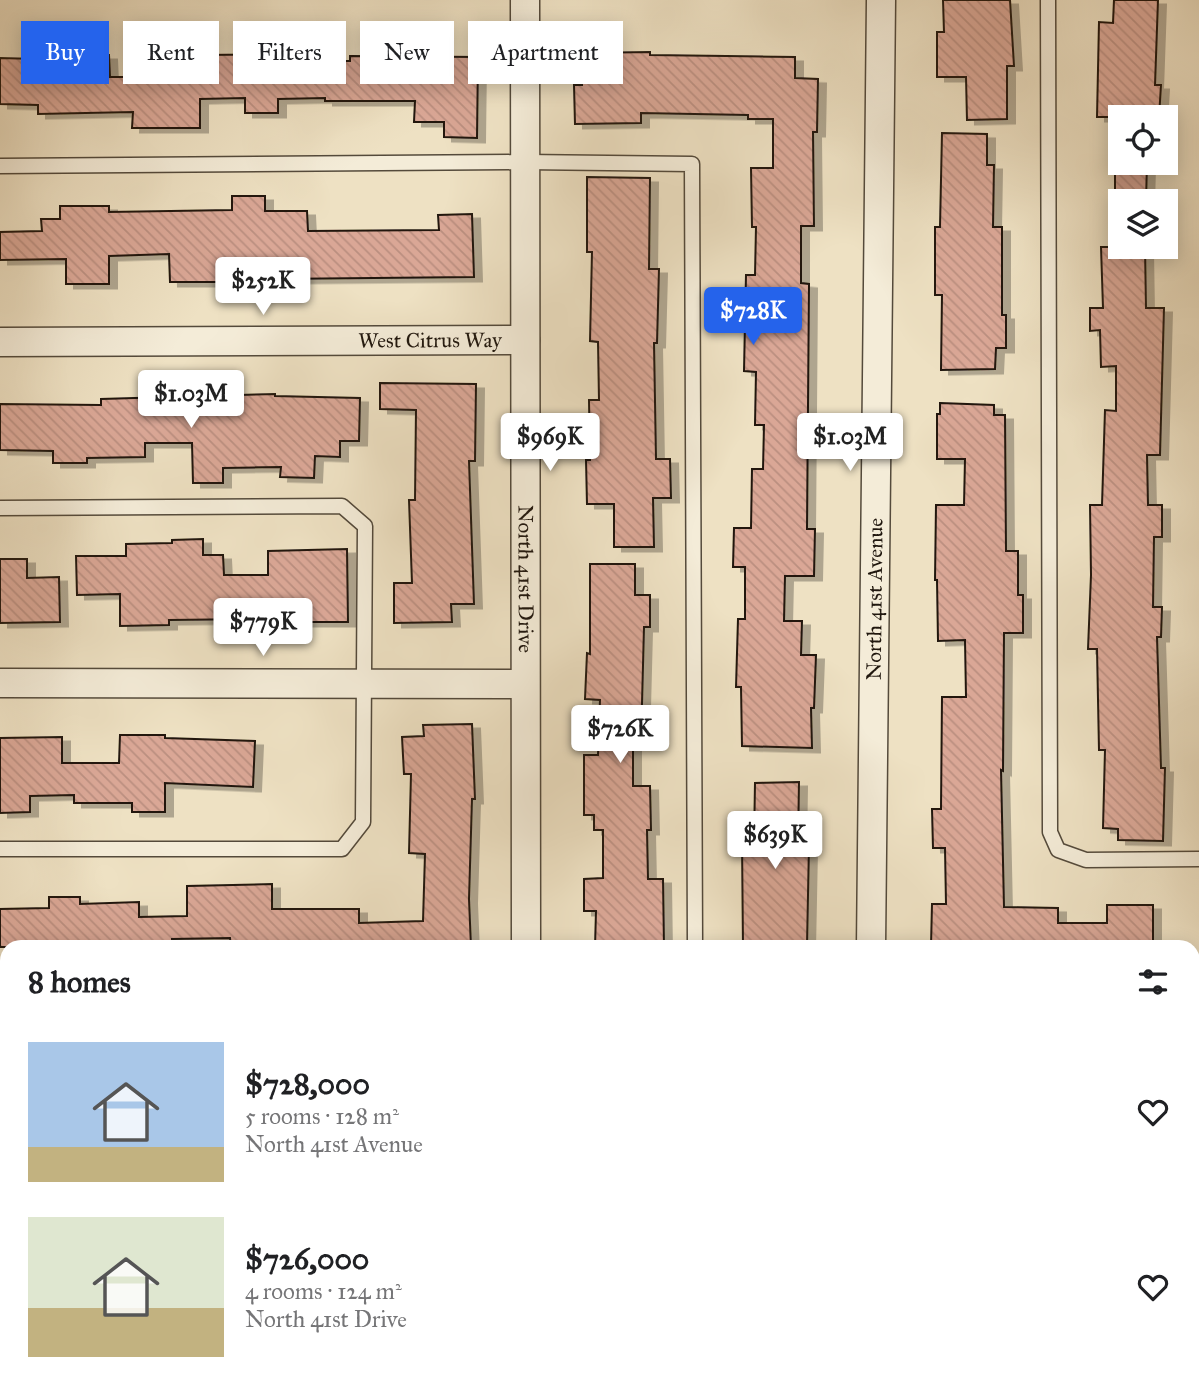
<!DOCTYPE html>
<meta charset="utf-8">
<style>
:root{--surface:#fff;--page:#f2f2f2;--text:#202124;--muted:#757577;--accent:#2563eb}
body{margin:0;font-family:"IM FELL Great Primer",serif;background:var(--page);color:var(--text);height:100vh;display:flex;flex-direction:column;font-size:26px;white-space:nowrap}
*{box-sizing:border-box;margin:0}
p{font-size:23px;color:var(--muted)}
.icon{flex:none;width:38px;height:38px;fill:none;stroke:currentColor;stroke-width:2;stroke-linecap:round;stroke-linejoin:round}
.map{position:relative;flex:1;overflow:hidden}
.panel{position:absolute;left:0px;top:940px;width:1200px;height:450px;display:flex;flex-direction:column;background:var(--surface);border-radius:21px 21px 0 0;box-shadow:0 4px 18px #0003}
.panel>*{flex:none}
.guide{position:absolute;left:21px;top:21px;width:700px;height:63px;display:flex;gap:14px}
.controls{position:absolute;left:1108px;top:105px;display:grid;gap:14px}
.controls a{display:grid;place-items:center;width:70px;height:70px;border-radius:0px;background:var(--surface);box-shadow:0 4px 18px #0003;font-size:35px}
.price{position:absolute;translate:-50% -60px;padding:0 16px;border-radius:7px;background:#fff;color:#222;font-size:23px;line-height:46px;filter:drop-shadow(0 2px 4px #0008)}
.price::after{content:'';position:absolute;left:50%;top:42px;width:21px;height:16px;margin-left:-10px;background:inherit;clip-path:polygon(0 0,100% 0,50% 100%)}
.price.selected{background:var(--accent);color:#fff}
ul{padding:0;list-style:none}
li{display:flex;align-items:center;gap:21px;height:175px;padding:0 28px}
li span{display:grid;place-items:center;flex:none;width:196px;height:140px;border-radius:0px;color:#555}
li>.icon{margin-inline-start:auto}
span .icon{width:84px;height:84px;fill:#fffc;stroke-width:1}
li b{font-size:30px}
h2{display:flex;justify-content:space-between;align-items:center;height:84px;padding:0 28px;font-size:30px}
.chip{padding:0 24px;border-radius:0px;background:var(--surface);box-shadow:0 4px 18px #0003;font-size:24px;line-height:63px}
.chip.selected{background:var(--accent);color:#fff}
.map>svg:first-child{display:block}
</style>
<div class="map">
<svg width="1199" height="1388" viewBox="0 0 1199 1388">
<defs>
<pattern id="building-back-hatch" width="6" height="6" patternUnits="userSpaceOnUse" patternTransform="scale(1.75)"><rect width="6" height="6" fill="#daa796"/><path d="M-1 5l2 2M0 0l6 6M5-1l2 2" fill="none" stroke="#bb8f80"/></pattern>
<filter id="shadow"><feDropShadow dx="8" dy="4.5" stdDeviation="0" flood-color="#0004"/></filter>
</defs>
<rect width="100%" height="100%" fill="#eee1c3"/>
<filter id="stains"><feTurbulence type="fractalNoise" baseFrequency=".00286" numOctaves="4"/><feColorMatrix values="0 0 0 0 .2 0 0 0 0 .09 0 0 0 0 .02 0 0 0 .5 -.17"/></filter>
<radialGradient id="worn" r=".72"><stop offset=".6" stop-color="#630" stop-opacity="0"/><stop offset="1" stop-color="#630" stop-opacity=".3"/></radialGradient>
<g fill="url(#building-back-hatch)" stroke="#20170e" stroke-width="2" filter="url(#shadow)">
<polygon points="943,0 1010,0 1014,66 1007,66 1007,119 967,120 966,77 937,77 937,32 944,32"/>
<polygon points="1114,0 1158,0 1155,85 1161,85 1159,117 1097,117 1099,22 1113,23"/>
<polygon points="650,52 650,55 795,57 795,78 818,79 817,132 813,132 814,226 801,226 801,283 809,284 807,529 815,529 814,576 785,576 784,621 802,621 801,655 816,655 814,708 811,708 812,748 742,746 741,687 736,687 738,619 745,619 745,567 733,567 734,528 751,528 752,469 763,469 764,425 755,425 756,372 744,371 746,275 755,275 756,227 752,227 751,168 773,168 773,119 748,119 748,115 641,113 641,123 575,124 574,85 582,85 582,53"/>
<polygon points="155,53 201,53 201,55 305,54 306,61 350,61 350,56 478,57 477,138 444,137 444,122 414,122 415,101 325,101 325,98 278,99 278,113 245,113 245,98 200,99 200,128 132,128 133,112 38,114 38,105 0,104 0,58 37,59 37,55 109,55 110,77 155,77"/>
<polygon points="942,133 987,134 987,165 994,165 993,227 1002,227 1002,315 1006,315 1006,348 996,348 995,369 941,370 942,295 935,295 935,227 940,227"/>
<polygon points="1115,163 1147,163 1146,201 1115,201"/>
<polygon points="587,177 650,178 649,269 659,269 657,343 654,343 656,459 670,459 671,498 653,498 654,547 614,547 614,504 587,504 586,460 590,460 589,400 599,400 598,342 590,341 592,252 587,252"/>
<polygon points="232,196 265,196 265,211 307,211 308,231 439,230 438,215 472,214 474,277 273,279 273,267 217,269 217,282 170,282 169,254 109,256 109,284 66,284 66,259 0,260 0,232 42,231 41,219 60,219 60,206 109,206 109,212 232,210"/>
<polygon points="1101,247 1145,247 1146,308 1164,308 1160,455 1147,455 1148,505 1162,505 1162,537 1154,537 1153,607 1162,607 1161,637 1157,637 1161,768 1165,768 1163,841 1118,840 1118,829 1103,828 1105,750 1099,750 1097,649 1088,649 1091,575 1090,505 1102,505 1105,410 1116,411 1116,366 1101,367 1100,330 1090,331 1090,308 1103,308"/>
<polygon points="380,383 476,384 475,461 469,461 474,604 451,604 452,622 394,623 394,583 412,583 409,500 415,500 416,410 380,409"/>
<polygon points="275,394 275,396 360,398 359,441 340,441 340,457 315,456 314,478 280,477 281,467 223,468 223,483 193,483 192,443 145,443 145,457 87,458 87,463 53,463 53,451 0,450 0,404 101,405 101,399"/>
<polygon points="940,403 994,405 994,415 1005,415 1006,551 1018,551 1018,595 1023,595 1023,633 1004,633 1003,771 1001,770 1004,907 1058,908 1058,923 1107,923 1107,905 1153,905 1153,947 931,946 932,904 946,904 945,848 933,848 932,809 941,809 942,697 966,697 965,640 938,641 937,580 935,580 936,505 964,505 965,459 937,459 937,414 940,414"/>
<polygon points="203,539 203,555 223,555 224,575 268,575 268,551 347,549 348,622 304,622 303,602 255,602 255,619 169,620 169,625 120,626 120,594 77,595 76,556 126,556 126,544 172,543 172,540"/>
<polygon points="0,559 27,559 27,578 59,577 60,622 0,623"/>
<polygon points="590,564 635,564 635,595 650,595 650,627 644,627 641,742 633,742 633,786 650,786 651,830 647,830 648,879 663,879 664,947 595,947 596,911 584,911 584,879 603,878 603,830 594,830 594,815 584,815 584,755 598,755 600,700 585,699 587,653 590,654"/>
<polygon points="472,724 475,799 472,799 469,899 471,947 231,947 230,938 172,939 172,947 0,947 0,909 49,908 49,897 80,897 80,904 139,902 139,917 187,916 187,886 272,884 272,909 359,909 359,923 423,921 425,854 409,853 411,774 404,774 402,737 424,736 423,725"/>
<polygon points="120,735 165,735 165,738 255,741 253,787 165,783 165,812 132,812 132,803 74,803 74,795 30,796 30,812 0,813 0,738 62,737 62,763 119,763"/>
<polygon points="799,782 798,845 809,845 807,945 797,944 797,947 743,947 742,842 754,842 755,783"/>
</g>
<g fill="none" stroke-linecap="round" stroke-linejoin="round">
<defs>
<g id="lane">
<polyline points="1048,0 1050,832 1058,850 1086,860 1199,859"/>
<polyline points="0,166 525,162 692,164 695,947"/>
<polyline points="0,508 342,506 365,526 363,822 342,849 0,849"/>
<polyline points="0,1190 7,1190"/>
<polyline points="1194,1192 1199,1192"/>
</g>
<g id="street">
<path id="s1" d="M525 0 526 947"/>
<path id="s2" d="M0 342 525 340"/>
<polyline points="0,683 525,684"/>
<path id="s3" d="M871 947 881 0"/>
<polyline points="0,1023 7,1023"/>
<polyline points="1194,1026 1199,1026"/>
<polyline points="1194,1364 1199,1364"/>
<polyline points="0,1368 7,1368"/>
<polyline points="850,1388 853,1382"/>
</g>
</defs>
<use href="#lane" stroke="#544a3b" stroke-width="17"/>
<use href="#street" stroke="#544a3b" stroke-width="31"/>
<use href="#lane" stroke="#f4ecd8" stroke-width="14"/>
<use href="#street" stroke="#f4ecd8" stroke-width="28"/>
</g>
<g text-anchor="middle" stroke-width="7" stroke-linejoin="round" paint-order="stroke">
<g font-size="21" fill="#20170e" stroke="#f4ecd8">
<text dy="7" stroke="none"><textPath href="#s2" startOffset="430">West Citrus Way</textPath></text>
<text dy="7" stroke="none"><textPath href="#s1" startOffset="579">North 41st Drive</textPath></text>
<text dy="7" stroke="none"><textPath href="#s3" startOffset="348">North 41st Avenue</textPath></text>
</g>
</g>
<rect width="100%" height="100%" filter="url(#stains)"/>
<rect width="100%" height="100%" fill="url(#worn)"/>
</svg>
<div class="controls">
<a><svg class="icon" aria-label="locate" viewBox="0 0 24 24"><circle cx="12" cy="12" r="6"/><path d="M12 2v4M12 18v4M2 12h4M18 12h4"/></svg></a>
<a><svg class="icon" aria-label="layers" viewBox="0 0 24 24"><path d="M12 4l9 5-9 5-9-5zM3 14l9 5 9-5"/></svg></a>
</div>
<b class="price" style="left:263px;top:317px">$252K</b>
<b class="price selected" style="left:753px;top:347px">$728K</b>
<b class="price" style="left:191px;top:430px">$1.03M</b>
<b class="price" style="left:550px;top:473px">$969K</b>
<b class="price" style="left:850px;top:473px">$1.03M</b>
<b class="price" style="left:263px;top:658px">$779K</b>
<b class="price" style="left:620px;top:765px">$726K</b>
<b class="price" style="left:775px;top:871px">$639K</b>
<div class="guide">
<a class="chip selected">Buy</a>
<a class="chip">Rent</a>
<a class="chip">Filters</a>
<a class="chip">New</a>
<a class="chip">Apartment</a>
</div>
<section class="panel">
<h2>8 homes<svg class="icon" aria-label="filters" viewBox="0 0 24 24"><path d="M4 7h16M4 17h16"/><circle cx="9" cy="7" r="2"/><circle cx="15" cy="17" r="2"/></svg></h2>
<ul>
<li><span style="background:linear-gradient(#a9c7e8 75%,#c2b280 0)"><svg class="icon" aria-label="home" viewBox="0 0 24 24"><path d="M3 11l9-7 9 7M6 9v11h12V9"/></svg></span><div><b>$728,000</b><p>5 rooms · 128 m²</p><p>North 41st Avenue</p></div><svg class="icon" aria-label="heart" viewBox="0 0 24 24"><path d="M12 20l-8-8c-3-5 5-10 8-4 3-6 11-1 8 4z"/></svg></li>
<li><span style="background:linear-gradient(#dfe7d0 65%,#c2b280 0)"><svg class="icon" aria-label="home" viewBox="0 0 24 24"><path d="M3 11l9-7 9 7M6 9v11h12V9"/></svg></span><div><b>$726,000</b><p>4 rooms · 124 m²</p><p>North 41st Drive</p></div><svg class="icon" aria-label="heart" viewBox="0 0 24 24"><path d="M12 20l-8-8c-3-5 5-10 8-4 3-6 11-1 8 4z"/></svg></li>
</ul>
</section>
</div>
